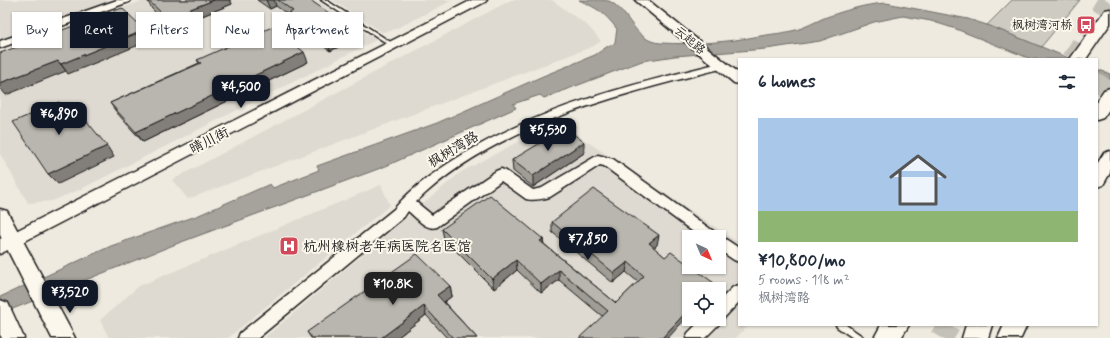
<!DOCTYPE html>
<meta charset="utf-8">
<style>
:root{--surface:#fff;--page:#f2f2f3;--text:#1f2937;--muted:#747a83;--accent:#111827}
body{margin:0;font-family:Mynerve,"LXGW WenKai TC",sans-serif;background:var(--page);color:var(--text);height:100vh;display:flex;flex-direction:column;font-size:15px;white-space:nowrap}
*{box-sizing:border-box;margin:0}
p{font-size:13px;color:var(--muted)}
.icon{flex:none;width:22px;height:22px;fill:none;stroke:currentColor;stroke-width:2;stroke-linecap:round;stroke-linejoin:round}
.map{position:relative;flex:1;overflow:hidden}
.panel{position:absolute;left:738px;top:58px;width:360px;height:268px;display:flex;flex-direction:column;background:var(--surface);border-radius:0px;box-shadow:0 1px 3px #0004}
.panel>*{flex:none}
.top-card{position:absolute;left:12px;top:12px;width:380px;height:36px;display:flex;gap:8px}
.needle{width:26px;rotate:136deg}
.controls{position:absolute;left:682px;top:230px;display:grid;gap:8px}
.controls a{display:grid;place-items:center;width:44px;height:44px;border-radius:0px;background:var(--surface);box-shadow:0 1px 3px #0004;font-size:20px}
.price{position:absolute;translate:-50% -34px;padding:0 9px;border-radius:8px;background:var(--accent);color:#fff;font-size:13px;line-height:26px;filter:drop-shadow(0 1px 2px #0008)}
.price::after{content:'';position:absolute;left:50%;top:24px;width:12px;height:9px;margin-left:-6px;background:inherit;clip-path:polygon(0 0,100% 0,50% 100%)}
.price.selected{background:#222;color:#fff}
ul{padding:0;list-style:none}
li{display:grid;align-content:center;gap:8px;height:212px;padding:0 20px}
li span{display:grid;place-items:center;height:124px;border-radius:0px;color:#555}
li>.icon{margin-inline-start:auto}
span .icon{width:72px;height:72px;fill:#fffc;stroke-width:1}
li b{font-size:17px}
h2{display:flex;justify-content:space-between;align-items:center;height:48px;padding:0 20px;font-size:17px}
.tag{padding:0 14px;border-radius:0px;background:var(--surface);box-shadow:0 1px 3px #0004;font-size:14px;line-height:36px}
.tag.selected{background:var(--accent);color:#fff}
.map>svg:first-child{display:block}
</style>
<div class="map">
<svg width="1110" height="338" viewBox="0 0 1110 338">
<rect width="100%" height="100%" fill="#eeeadf"/>
<filter id="ink" filterUnits="userSpaceOnUse"><feTurbulence type="fractalNoise" baseFrequency=".025" numOctaves="2"/><feDisplacementMap in="SourceGraphic" scale="8" xChannelSelector="R" yChannelSelector="G"/><feConvolveMatrix kernelMatrix="1 2 1 2 8 2 1 2 1" color-interpolation-filters="sRGB"/></filter>
<g filter="url(#ink)">
<g fill="#dedad1" fill-rule="evenodd">
<polygon points="0,0 115,0 0,41"/>
<polygon points="145,0 316,0 376,40 81,189 52,201 28,203 0,154 0,53"/>
<polygon points="332,0 453,0 391,31 382,32"/>
<polygon points="511,0 552,0 588,26 601,41 594,46 188,199 172,180"/>
<path d="M561 124 739 243V325H748L736 338H264L461 172 516 143ZM689 237H719V267H689ZM689 289H719V319H689Z"/>
<polygon points="381,185 390,205 228,338 109,338 100,320 139,286"/>
</g>
<polygon fill="#ceccc2" stroke="#75746f" points="1012,0 1080,0 1041,47 987,25"/>
<g fill="#a6a39d" stroke="#6f6d69">
<path d="M579 0C586 0 603 0 609 1 630 11 634 42 661 43 694 45 728 42 760 36 772 34 785 33 796 30 806 27 815 22 824 18 843 11 866 4 886 3L968 19 990 26 1071 59H1031L956 29 931 21 903 16 874 22 820 41 766 49 675 56 642 61 544 98 540 95 513 104 516 108 386 166 176 244 0 314V297L111 246 199 215 270 184 273 188 319 170 317 166 437 123 543 76 595 55 608 46 613 45 615 42 617 29C604 12 598 9 579 0Z"/>
<polygon points="1097,69 1110,74 1110,86 1097,82"/>
</g>
<g fill="none" stroke-linecap="round" stroke-linejoin="round">
<g stroke="#c4c1b8" stroke-width="18" stroke-dasharray="18 9" stroke-linecap="butt">
<polyline points="1071,59 1107,0"/>
<polyline points="1097,93 1110,74"/>
</g>
<polyline stroke="#c4c1b8" stroke-width="23" stroke-dasharray="23 12" stroke-linecap="butt" points="941,338 949,325"/>
<defs>
<g id="service">
<polygon points="321,0 326,0 395,45 395,46 391,46"/>
<polygon points="836,325 846,325 862,336 863,338 853,338 837,327"/>
</g>
<g id="minor">
<polygon points="117,0 131,0 129,2 0,48 0,41"/>
<path d="M720 63 724 64 725 66 724 68C619 95 496 124 416 202L432 215 496 171 501 169 506 171 533 190 542 188 598 155 613 159 716 233 718 237 724 238 739 248V262L734 260 719 250V237H700L604 166 600 165 550 197C542 199 534 201 526 199L501 181 437 227C426 231 417 218 408 211L404 217 258 338H238L240 333 394 209C414 185 440 168 467 152 545 106 633 84 720 63Z"/>
<polygon points="739,285 739,302 725,317 721,318 719,324 705,338 686,338 688,333 702,319 719,319 719,301 733,287"/>
</g>
<g id="tertiary">
<polygon points="472,0 487,0 485,2 0,254 0,239"/>
<polygon points="635,0 648,0 739,73 739,84 734,83"/>
</g>
<g id="secondary">
<polygon points="1110,151 1110,173 1103,185 1097,187 1097,164 1104,153"/>
<polygon points="0,209 7,211 75,338 52,338 0,235"/>
<polygon points="0,300 8,303 24,338 2,338 0,335"/>
<polygon points="1004,325 1027,325 1021,338 998,338"/>
</g>
<g id="primary">
<polygon points="1110,9 1110,24 1086,59 1070,59 1105,10"/>
<polygon points="1110,88 1110,108 1103,118 1097,120 1097,100 1104,90"/>
<polygon points="881,325 909,325 901,338 874,338"/>
</g>
<polygon id="trunk" points="966,325 992,325 988,338 962,338"/>
</defs>
<use href="#service" stroke="#1c1c1c" stroke-width="3"/>
<use href="#minor" stroke="#1c1c1c" stroke-width="3"/>
<use href="#tertiary" stroke="#1c1c1c" stroke-width="3"/>
<use href="#secondary" stroke="#1c1c1c" stroke-width="3"/>
<use href="#primary" stroke="#1c1c1c" stroke-width="3"/>
<use href="#trunk" stroke="#1c1c1c" stroke-width="3"/>
<use href="#service" fill="#fbf7ec" fill-rule="evenodd"/>
<use href="#minor" fill="#fbf7ec" fill-rule="evenodd"/>
<use href="#tertiary" fill="#fbf7ec" fill-rule="evenodd"/>
<use href="#secondary" fill="#fbf7ec" fill-rule="evenodd"/>
<use href="#primary" fill="#fbf7ec" fill-rule="evenodd"/>
<use href="#trunk" fill="#fbf7ec" fill-rule="evenodd"/>
</g>
<g fill="#9f9d96" stroke="#1c1c1c">
<polygon points="147,0 230,0 232,4 172,28 152,9"/>
<polygon points="257,0 310,0 355,39 330,51 292,23 290,16 276,6 270,9"/>
<polygon points="197,60 308,62 143,142 117,113 110,103 199,63"/>
<polygon points="584,153 533,187 513,171 512,160"/>
<polygon points="552,222 657,245 654,248 665,257 714,283 712,289 689,289 602,316 559,280 541,293 517,270 494,289 444,239 442,229 543,239 544,244 616,303 638,282 626,272 613,283 552,232"/>
<polygon points="450,286 452,296 444,302 477,338 447,338 426,315 397,338 311,338 307,332"/>
</g>
<g fill="#827f7a" stroke="#1c1c1c">
<polygon points="214,0 230,0 232,4 172,28 167,18"/>
<polygon points="266,0 274,0 276,6 270,9"/>
<polygon points="352,29 355,39 330,51 327,41"/>
<polygon points="145,30 151,40 68,74 61,64"/>
<polygon points="304,52 308,62 143,142 136,132"/>
<polygon points="58,61 66,71 6,95 0,88 0,83"/>
<polygon points="584,142 584,153 533,187 533,176"/>
<polygon points="107,146 114,157 58,184 48,174"/>
<polygon points="659,235 657,245 647,254 649,243"/>
<polygon points="543,239 544,249 540,241"/>
<polygon points="516,260 517,270 494,289 492,279"/>
<polygon points="628,262 626,272 613,283 614,273"/>
<polygon points="559,270 559,280 541,293 541,284"/>
<polygon points="714,283 712,289 708,289"/>
<polygon points="450,286 452,296 440,305 437,295"/>
<polygon points="424,306 426,315 397,338 381,338"/>
<polygon points="689,309 689,315 668,338 662,338"/>
</g>
<g fill="#b9b6af" stroke="#1c1c1c">
<polygon points="148,0 214,0 167,18"/>
<polygon points="278,0 310,0 352,29 327,41 289,13 293,11"/>
<polygon points="122,8 145,30 61,64 58,61 0,83 0,53"/>
<polygon points="272,27 304,52 136,132 110,103 201,63 197,60"/>
<polygon points="59,102 63,107 72,103 107,146 48,174 13,122"/>
<polygon points="565,128 584,142 533,176 512,160"/>
<polygon points="594,189 659,235 649,243 665,257 671,252 689,265 689,267 692,267 714,283 708,289 689,289 689,309 662,338 579,338 608,311 559,270 541,284 516,260 492,279 442,229 490,195 543,239 540,241 616,303 644,276 628,262 614,273 552,222"/>
<polygon points="417,254 450,286 437,295 477,338 453,338 424,306 381,338 312,338 307,332"/>
</g>
</g>
<defs>
<symbol id="bus-square" viewBox="-11 -11 22 22"><rect x="-9" y="-9" width="18" height="18" rx="4" fill="#d1495b" stroke="#fbf7ec"/><path d="M-5-6H5V4H4V6H2V4H-2V6H-4V4H-5ZM-3.5-4V0h7V-4ZM-3.5 1.2v1.5H-2V1.2ZM2 1.2v1.5H3.5V1.2Z" fill="#fff"/></symbol>
<symbol id="hospital-square" viewBox="-11 -11 22 22"><rect x="-9" y="-9" width="18" height="18" rx="4" fill="#d1495b" stroke="#fbf7ec"/><path d="M-5-5h3v3.5h4V-5h3V5h-3V1.5h-4V5h-3Z" fill="#fff"/></symbol>
</defs>
<g fill-rule="evenodd">
<use href="#bus-square" x="1075" y="14" width="22" height="22"/>
<use href="#hospital-square" x="278" y="235" width="22" height="22"/>
</g>
<g text-anchor="middle" stroke-width="4" stroke-linejoin="round" paint-order="stroke">
<g font-size="12" fill="#1c1c1c" stroke="#fbf7ec" text-anchor="end">
<text x="1072" y="29">枫树湾河桥</text>
</g>
<g font-size="12" fill="#1c1c1c" stroke="#fbf7ec">
<text transform="translate(690 40) rotate(40)" y="4">云起路</text>
</g>
<g font-size="14" fill="#1c1c1c" stroke="#fbf7ec">
<text transform="translate(209 140) rotate(-27)" y="5">晴川街</text>
<text transform="translate(453 149) rotate(-31)" y="5">枫树湾路</text>
</g>
<g font-size="14" fill="#1c1c1c" stroke="#fbf7ec" text-anchor="start">
<text x="303" y="251">杭州橡树老年病医院名医馆</text>
</g>
</g>
</svg>
<div class="controls">
<a><svg class="needle" viewBox="-14 -14 28 28"><path d="M0-13l5 13h-10z" fill="#e53935"/><path d="M0 13l5-13h-10z" fill="#747a83"/></svg></a>
<a><svg class="icon" aria-label="locate" viewBox="0 0 24 24"><circle cx="12" cy="12" r="6"/><path d="M12 2v4M12 18v4M2 12h4M18 12h4"/></svg></a>
</div>
<b class="price" style="left:241px;top:109px">¥4,500</b>
<b class="price" style="left:59px;top:136px">¥6,890</b>
<b class="price" style="left:548px;top:152px">¥5,530</b>
<b class="price" style="left:588px;top:261px">¥7,850</b>
<b class="price selected" style="left:393px;top:306px">¥10.8K</b>
<b class="price" style="left:70px;top:314px">¥3,520</b>
<div class="top-card">
<a class="tag">Buy</a>
<a class="tag selected">Rent</a>
<a class="tag">Filters</a>
<a class="tag">New</a>
<a class="tag">Apartment</a>
</div>
<section class="panel">
<h2>6 homes<svg class="icon" aria-label="filters" viewBox="0 0 24 24"><path d="M4 7h16M4 17h16"/><circle cx="9" cy="7" r="2"/><circle cx="15" cy="17" r="2"/></svg></h2>
<ul>
<li><span style="background:linear-gradient(#a9c7e8 75%,#8fb573 0)"><svg class="icon" aria-label="home" viewBox="0 0 24 24"><path d="M3 11l9-7 9 7M6 9v11h12V9"/></svg></span><div><b>¥10,800/mo</b><p>5 rooms · 118 m²</p><p>枫树湾路</p></div></li>
</ul>
</section>
</div>
